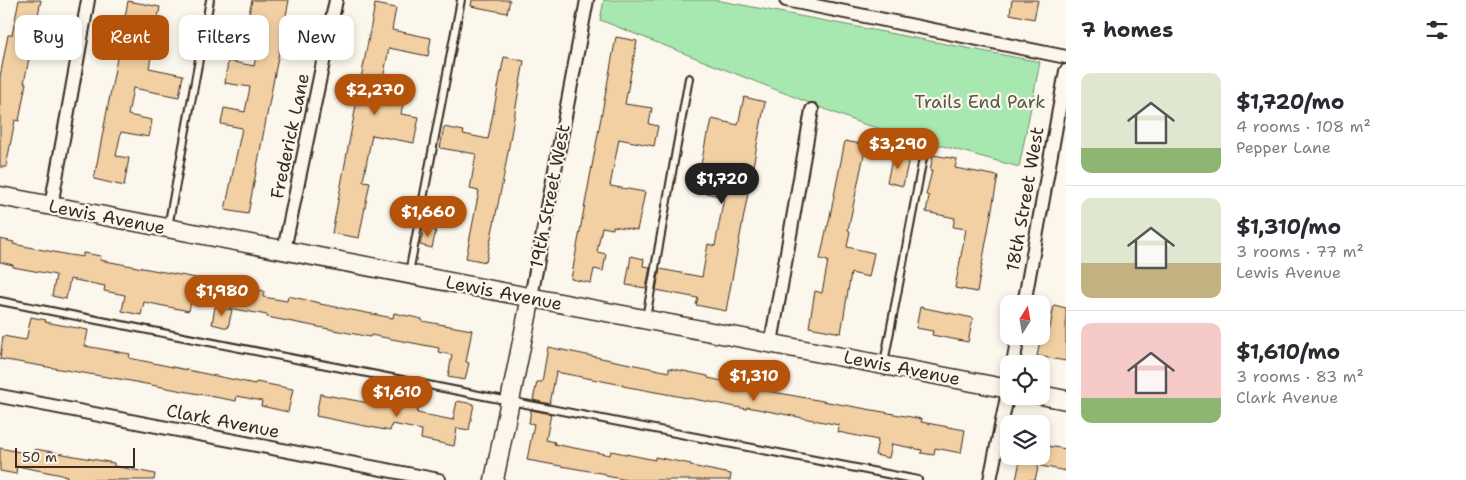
<!DOCTYPE html>
<meta charset="utf-8">
<style>
:root{--surface:#fff;--page:#f7f7f7;--text:#2b2b33;--muted:#7c7c81;--line:#e1e1e2;--accent:#b45309}
body{margin:0;font-family:"Shantell Sans",sans-serif;background:var(--page);color:var(--text);height:100vh;display:flex;flex-direction:column;font-size:19px;white-space:nowrap}
*{box-sizing:border-box;margin:0}
p{font-size:16px;color:var(--muted)}
.icon{flex:none;width:28px;height:28px;fill:none;stroke:currentColor;stroke-width:2;stroke-linecap:round;stroke-linejoin:round}
.map{position:relative;flex:1;overflow:hidden}
.panel{display:flex;flex-direction:column;background:var(--surface);width:400px}
.panel>*{flex:none}
.top-card{position:absolute;left:15px;top:15px;width:475px;height:45px;display:flex;gap:10px}
.needle{width:32px;rotate:11deg}
.controls{position:absolute;left:1000px;top:295px;display:grid;gap:10px}
.controls a{display:grid;place-items:center;width:50px;height:50px;border-radius:10px;background:var(--surface);box-shadow:0 2px 8px #0003;font-size:25px}
.scale{position:absolute;left:15px;bottom:12px;width:120px;box-sizing:border-box;padding-left:5px;border:2px solid #3b2a1e;border-top:0;font-size:14px;line-height:18px;white-space:nowrap;color:#3b2a1e;-webkit-text-stroke:4px #fbf7ec;paint-order:stroke}
.price{position:absolute;translate:-50% -42px;padding:0 11px;border-radius:18px;background:var(--accent);color:#fff;font-size:16px;line-height:32px;filter:drop-shadow(0 1px 2px #0008)}
.price::after{content:'';position:absolute;left:50%;top:30px;width:15px;height:11px;margin-left:-8px;background:inherit;clip-path:polygon(0 0,100% 0,50% 100%)}
.price.active{background:#222;color:#fff}
ul{padding:0;list-style:none}
li{display:flex;align-items:center;gap:15px;height:125px;padding:0 15px}
li+li{border-top:1px solid var(--line)}
li span{display:grid;place-items:center;flex:none;width:140px;height:100px;border-radius:10px;color:#555}
li>.icon{margin-inline-start:auto}
span .icon{width:60px;height:60px;fill:#fffc;stroke-width:1}
li b{font-size:21px}
h2{display:flex;justify-content:space-between;align-items:center;height:60px;padding:0 15px;font-size:21px}
.tag{padding:0 18px;border-radius:10px;background:var(--surface);box-shadow:0 2px 8px #0003;font-size:18px;line-height:45px}
.tag.active{background:var(--accent);color:#fff}
main{display:flex;flex:1;min-height:0}
.map>svg:first-child{display:block}
</style>
<main>
<div class="map">
<svg width="1066" height="480" viewBox="0 0 1066 480">
<rect width="100%" height="100%" fill="#fbf7ec"/>
<filter id="ink" filterUnits="userSpaceOnUse"><feTurbulence type="fractalNoise" baseFrequency=".02" numOctaves="2"/><feDisplacementMap in="SourceGraphic" scale="10" xChannelSelector="R" yChannelSelector="G"/><feConvolveMatrix kernelMatrix="1 2 1 2 8 2 1 2 1" color-interpolation-filters="sRGB"/></filter>
<g filter="url(#ink)">
<polygon fill="#a7e8b1" stroke="#718968" points="604,0 716,0 1040,62 1019,167 860,123 600,20"/>
<g fill="#f2d0a3" stroke="#3b2a1e">
<polygon points="19,0 41,0 24,83 26,83 19,121 15,120 6,167 0,167 0,77 8,35 12,35"/>
<polygon points="252,0 289,0 248,214 225,210 242,128 221,124 224,108 245,112 250,87 225,83 228,61 254,66 263,21 248,18"/>
<polygon points="472,0 510,0 507,13 471,6"/>
<polygon points="1012,0 1038,0 1034,19 1010,14"/>
<polygon points="128,1 160,7 149,68 183,75 179,97 133,88 128,115 152,120 149,137 121,132 116,156 129,158 124,186 94,179"/>
<polygon points="375,4 396,8 392,30 431,38 428,56 389,48 383,79 407,83 401,114 419,117 414,143 372,135 363,181 370,182 359,238 332,233"/>
<polygon points="616,37 637,41 625,104 652,108 649,124 658,126 654,146 619,139 610,186 645,192 641,212 637,230 613,226 613,229 602,227 597,252 606,254 603,271 594,269 591,283 571,279"/>
<polygon points="504,57 524,61 503,180 486,262 466,258 479,191 470,189 476,154 440,148 444,127 464,131 463,134 488,139"/>
<polygon points="744,97 765,102 726,311 696,305 698,298 656,290 660,269 702,277 708,244 715,246 724,197 692,190 696,174 699,175 707,134 709,134 712,119 738,125"/>
<polygon points="845,141 866,145 848,230 850,231 847,247 874,253 869,277 851,273 841,333 809,327 815,291 822,293 828,261 820,259 827,226 828,226"/>
<polygon points="893,155 909,158 903,186 887,182"/>
<polygon points="933,155 957,159 955,168 998,176 977,292 955,288 966,229 953,227 955,218 926,212 929,196 926,195 932,171 930,171"/>
<polygon points="424,228 436,230 432,248 420,245"/>
<polygon points="0,239 14,242 13,244 69,255 83,257 83,253 101,256 100,260 196,278 189,311 144,302 141,315 122,311 125,295 104,291 105,286 70,279 66,299 52,296 56,275 13,267 13,265 0,262"/>
<polygon points="631,256 644,259 643,266 650,267 646,288 626,285"/>
<polygon points="234,285 264,291 263,297 287,301 288,296 320,303 320,304 393,318 394,313 422,319 422,321 472,330 466,362 469,363 465,380 448,377 452,355 438,352 439,348 371,335 370,337 267,317 267,315 229,308"/>
<polygon points="1054,305 1066,308 1066,361 1037,356 1042,332 1049,334"/>
<polygon points="215,307 232,310 228,328 212,324"/>
<polygon points="920,307 973,318 968,342 932,335 933,331 916,328"/>
<polygon points="31,317 46,320 45,322 88,330 85,346 130,354 129,358 255,384 256,382 293,389 288,412 261,406 262,401 237,396 236,401 125,380 0,359 3,336 26,340"/>
<polygon points="548,347 669,372 669,368 708,376 708,378 751,387 751,388 922,419 921,422 965,430 961,453 935,448 934,455 921,453 922,450 892,444 889,458 875,455 878,440 838,432 839,425 747,407 747,409 623,386 623,385 556,372 550,404 533,400 537,382 542,382"/>
<polygon points="320,394 402,409 404,403 419,405 417,413 453,420 457,401 474,404 469,430 457,428 454,446 421,439 422,430 392,424 390,431 316,416"/>
<polygon points="531,410 551,414 546,440 555,442 554,444 610,455 611,451 655,460 655,457 691,464 691,466 731,474 730,480 627,480 606,476 606,474 527,460 534,424 529,423"/>
<polygon points="1041,445 1066,449 1066,471 1041,466"/>
<polygon points="0,448 34,455 35,449 114,463 114,466 155,474 154,480 66,480 67,476 17,466 16,474 0,471"/>
<polygon points="1021,456 1041,456 1035,480 1016,480"/>
</g>
<g fill="none" stroke-linecap="round" stroke-linejoin="round">
<defs>
<g id="lane">
<polyline points="168,227 210,0"/>
<polyline points="409,273 461,0"/>
<polyline points="0,301 489,397 918,480"/>
<polyline points="646,318 689,78"/>
<polyline points="884,363 924,153"/>
</g>
<g id="street">
<polyline points="786,0 1066,57"/>
<polyline points="51,206 88,0"/>
<polyline points="284,250 336,0"/>
<polyline points="531,297 587,0"/>
<polyline points="1024,304 1066,71"/>
<polyline points="771,343 812,110"/>
<polyline points="1013,364 1018,336"/>
<polyline points="0,396 439,480"/>
<polyline points="990,480 1009,387"/>
</g>
<g id="secondary">
<polyline points="0,196 1009,389"/>
<polyline points="1041,395 1066,400"/>
<polyline points="494,480 531,297"/>
</g>
</defs>
<use href="#lane" stroke="#3b2a1e" stroke-width="10"/>
<use href="#street" stroke="#3b2a1e" stroke-width="16"/>
<use href="#secondary" stroke="#3b2a1e" stroke-width="21"/>
<use href="#lane" stroke="#fbf7ec" stroke-width="6"/>
<use href="#street" stroke="#fbf7ec" stroke-width="12"/>
<use href="#secondary" stroke="#fbf7ec" stroke-width="18"/>
</g>
</g>
<g text-anchor="middle" stroke-width="4.5" stroke-linejoin="round" paint-order="stroke">
<g font-size="18" fill="#565a43" stroke="#fbf7ec">
<text x="980" y="108">Trails End Park</text>
</g>
<g font-size="18" fill="#3b2a1e" stroke="#fbf7ec">
<text transform="translate(290 136) rotate(-78)" y="6">Frederick Lane</text>
<text transform="translate(550 196) rotate(-79)" y="6">19th Street West</text>
<text transform="translate(1025 199) rotate(-80)" y="6">18th Street West</text>
<text transform="translate(107 217) rotate(11)" y="6">Lewis Avenue</text>
<text transform="translate(504 293) rotate(11)" y="6">Lewis Avenue</text>
<text transform="translate(902 368) rotate(11)" y="6">Lewis Avenue</text>
<text transform="translate(223 421) rotate(11)" y="6">Clark Avenue</text>
</g>
</g>
</svg>
<div class="controls">
<a><svg class="needle" viewBox="-14 -14 28 28"><path d="M0-13l5 13h-10z" fill="#e53935"/><path d="M0 13l5-13h-10z" fill="#7c7c81"/></svg></a>
<a><svg class="icon" aria-label="locate" viewBox="0 0 24 24"><circle cx="12" cy="12" r="6"/><path d="M12 2v4M12 18v4M2 12h4M18 12h4"/></svg></a>
<a><svg class="icon" aria-label="layers" viewBox="0 0 24 24"><path d="M12 4l9 5-9 5-9-5zM3 14l9 5 9-5"/></svg></a>
</div>
<div class="scale">50 m</div>
<b class="price" style="left:375px;top:116px">$2,270</b>
<b class="price" style="left:898px;top:170px">$3,290</b>
<b class="price active" style="left:722px;top:205px">$1,720</b>
<b class="price" style="left:428px;top:238px">$1,660</b>
<b class="price" style="left:222px;top:317px">$1,980</b>
<b class="price" style="left:754px;top:402px">$1,310</b>
<b class="price" style="left:397px;top:418px">$1,610</b>
<div class="top-card">
<a class="tag">Buy</a>
<a class="tag active">Rent</a>
<a class="tag">Filters</a>
<a class="tag">New</a>
</div>
</div>
<section class="panel">
<h2>7 homes<svg class="icon" aria-label="filters" viewBox="0 0 24 24"><path d="M4 7h16M4 17h16"/><circle cx="9" cy="7" r="2"/><circle cx="15" cy="17" r="2"/></svg></h2>
<ul>
<li><span style="background:linear-gradient(#dfe7d0 75%,#8fb573 0)"><svg class="icon" aria-label="home" viewBox="0 0 24 24"><path d="M3 11l9-7 9 7M6 9v11h12V9"/></svg></span><div><b>$1,720/mo</b><p>4 rooms · 108 m²</p><p>Pepper Lane</p></div></li>
<li><span style="background:linear-gradient(#dfe7d0 65%,#c2b280 0)"><svg class="icon" aria-label="home" viewBox="0 0 24 24"><path d="M3 11l9-7 9 7M6 9v11h12V9"/></svg></span><div><b>$1,310/mo</b><p>3 rooms · 77 m²</p><p>Lewis Avenue</p></div></li>
<li><span style="background:linear-gradient(#f6c9c9 75%,#8fb573 0)"><svg class="icon" aria-label="home" viewBox="0 0 24 24"><path d="M3 11l9-7 9 7M6 9v11h12V9"/></svg></span><div><b>$1,610/mo</b><p>3 rooms · 83 m²</p><p>Clark Avenue</p></div></li>
</ul>
</section>
</main>
